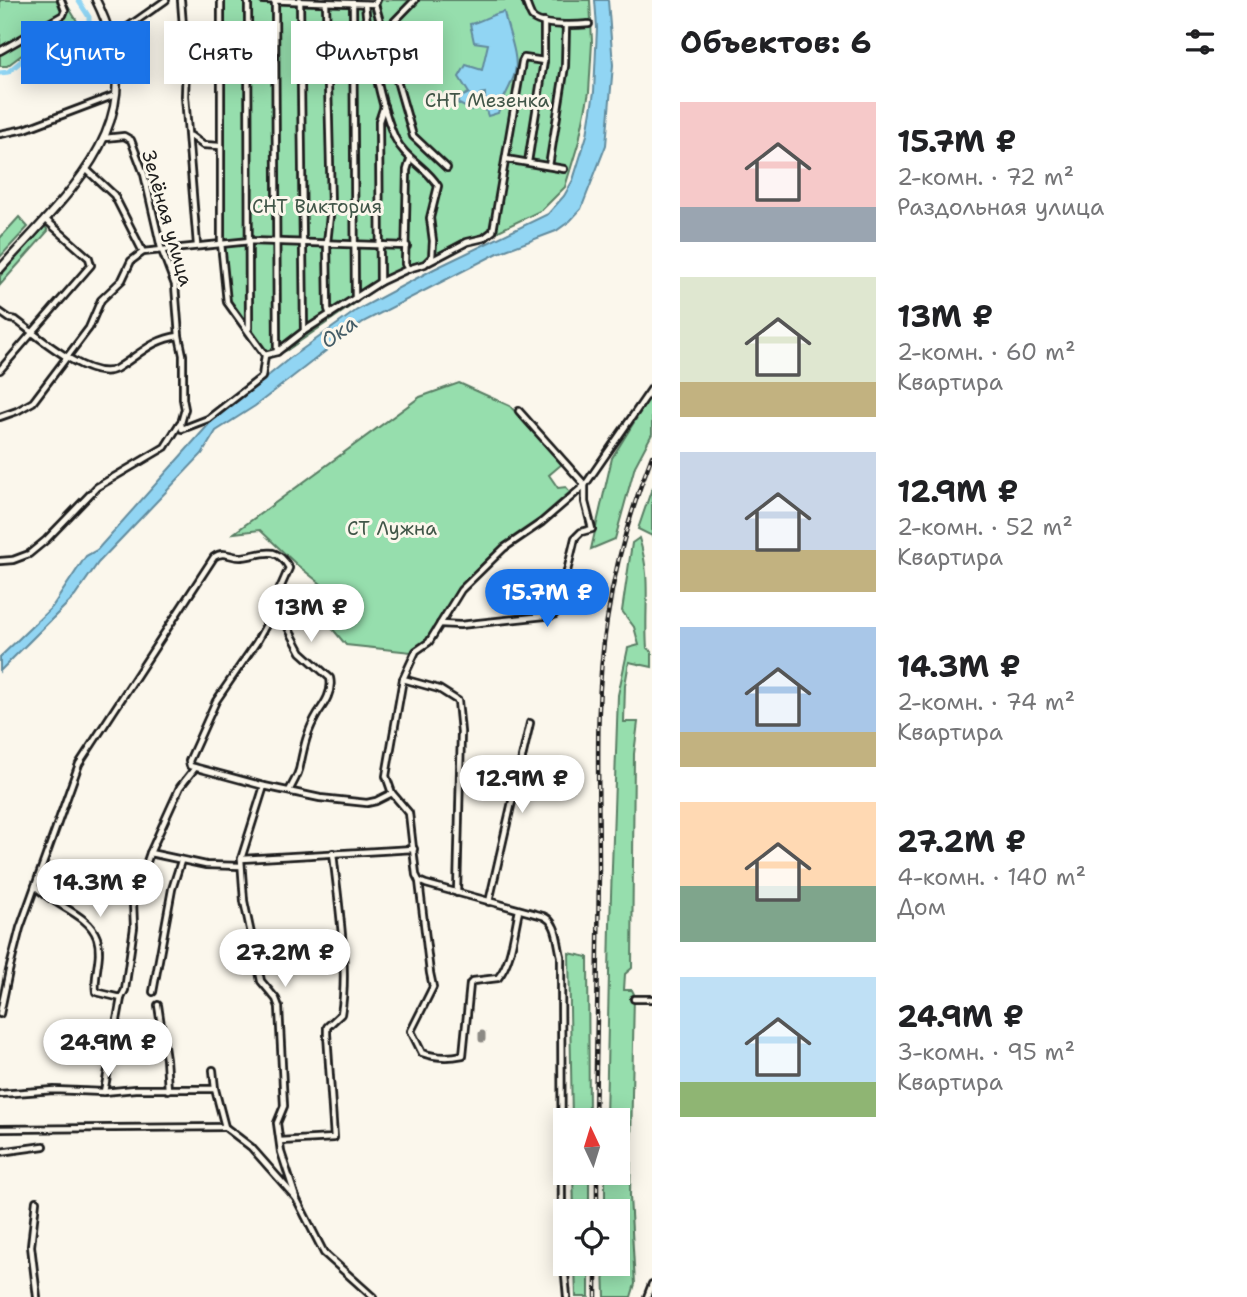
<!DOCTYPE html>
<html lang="ru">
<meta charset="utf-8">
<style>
:root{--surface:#fff;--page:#f6f6f6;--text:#202124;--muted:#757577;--accent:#1a73e8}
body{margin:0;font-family:"Shantell Sans",sans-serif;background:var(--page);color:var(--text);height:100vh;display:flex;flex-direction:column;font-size:26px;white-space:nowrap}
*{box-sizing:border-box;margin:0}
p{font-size:23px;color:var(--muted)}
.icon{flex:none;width:38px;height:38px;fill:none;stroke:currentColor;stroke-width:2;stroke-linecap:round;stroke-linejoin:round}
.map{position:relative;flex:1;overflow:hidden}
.sheet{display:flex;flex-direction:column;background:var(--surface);width:595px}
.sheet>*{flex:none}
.guide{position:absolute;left:21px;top:21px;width:525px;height:63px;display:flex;gap:14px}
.needle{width:46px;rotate:356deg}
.buttons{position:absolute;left:553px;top:1108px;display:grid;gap:14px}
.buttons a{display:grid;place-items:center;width:77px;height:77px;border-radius:0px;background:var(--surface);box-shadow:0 4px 18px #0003;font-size:35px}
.price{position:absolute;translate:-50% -60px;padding:0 16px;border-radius:24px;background:#fff;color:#222;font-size:23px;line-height:46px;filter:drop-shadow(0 2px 4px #0008)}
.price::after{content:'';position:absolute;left:50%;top:42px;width:21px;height:16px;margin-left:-10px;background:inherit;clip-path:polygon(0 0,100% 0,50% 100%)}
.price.selected{background:var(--accent);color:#fff}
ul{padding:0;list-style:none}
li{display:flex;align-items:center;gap:21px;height:175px;padding:0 28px}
li span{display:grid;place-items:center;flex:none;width:196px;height:140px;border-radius:0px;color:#555}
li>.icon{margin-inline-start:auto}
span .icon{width:84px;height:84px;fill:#fffc;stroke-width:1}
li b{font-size:30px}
h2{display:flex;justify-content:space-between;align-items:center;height:84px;padding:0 28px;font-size:30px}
.chip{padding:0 24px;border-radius:0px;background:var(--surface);box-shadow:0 4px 18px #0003;font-size:24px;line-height:63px}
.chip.selected{background:var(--accent);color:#fff}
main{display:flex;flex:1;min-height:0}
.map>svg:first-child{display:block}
</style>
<main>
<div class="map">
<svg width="652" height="1297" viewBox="0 0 652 1297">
<rect width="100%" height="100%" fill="#fbf7ec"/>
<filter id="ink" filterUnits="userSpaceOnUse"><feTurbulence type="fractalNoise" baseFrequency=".0143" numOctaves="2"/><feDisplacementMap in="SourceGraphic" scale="14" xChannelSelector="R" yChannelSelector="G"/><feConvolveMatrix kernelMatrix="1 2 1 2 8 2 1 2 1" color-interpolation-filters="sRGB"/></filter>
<g filter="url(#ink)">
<g fill="#96dead" stroke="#597d64" stroke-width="2">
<polygon points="0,0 64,0 77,21 52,32 7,66 0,66"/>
<polygon points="219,0 590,0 592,42 589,92 579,141 565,187 542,210 463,248 412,264 287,350 269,358 225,303 218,250"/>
<polygon points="19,217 28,227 0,257 0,238"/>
<polygon points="45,226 48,231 0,285 0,276"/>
<polygon points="459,383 510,406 562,464 549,475 558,488 566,487 570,492 523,533 498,549 484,562 461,586 428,639 411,652 346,645 315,608 321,584 296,564 260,530 234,533 420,397"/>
<polygon points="652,393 652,434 635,466 615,539 591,549 612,458"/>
<polygon points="652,488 652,536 638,529"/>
<path d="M639 538C652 579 644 607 647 648L652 652V667L629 662 625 685 624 722H638L634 754 632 968 625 974 624 990H632L634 994 630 1196 635 1284 631 1297H605L604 1264H618V1211H605V1173L618 1172V1120H606L610 924 618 695 628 648 639 645 634 627 622 611 632 543Z"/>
<polygon points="569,953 588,957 589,1120 572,1120"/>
<polygon points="573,1173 589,1173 589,1211 574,1211"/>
<polygon points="575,1264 589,1264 589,1297 576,1297"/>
</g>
<g fill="#91d5f3" stroke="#628b9d" stroke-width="2">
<polygon points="595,0 608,0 613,65 606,145 581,209 570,221 556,231 498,253 363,322 255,406 216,431 202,454 98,563 75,596 0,671 0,657 52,607 86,556 97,550 210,423 290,358 357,310 434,269 548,214 564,196 573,180 587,135 594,92 597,28"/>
<path d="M504 12C507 29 519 56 515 72 512 86 502 98 498 113L488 116 485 107V93L480 94 471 110 457 103 461 97 469 93 459 77 466 65 482 70 488 44 474 42 470 24C483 21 491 14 504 12Z"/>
</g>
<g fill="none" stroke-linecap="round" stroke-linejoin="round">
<polyline stroke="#91d5f3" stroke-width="5" points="0,73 8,72 53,35 82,33 89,26 89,17 78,0"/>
<polyline stroke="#8c8a84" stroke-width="7" points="482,1034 482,1039"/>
<defs>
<g id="minor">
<polyline points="181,0 186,65 185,96 197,245"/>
<polyline points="248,0 249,328"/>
<polyline points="263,0 375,4 377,0"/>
<polyline points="275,0 277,352"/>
<polyline points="300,0 304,331"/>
<path d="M525 0C527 5 529 12 532 17 541 27 577 25 589 24"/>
<polyline points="326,3 331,206 327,243 328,309 330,315"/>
<polyline points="353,3 355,299"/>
<path d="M365 4C368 40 380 105 395 138 405 159 427 167 438 186L430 218 433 241 432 257 425 264 408 269"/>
<polyline points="375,4 413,136 447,168"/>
<polyline points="384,32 415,0"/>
<polyline points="112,38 166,0"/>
<polyline points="0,51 63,15 65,10 61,0"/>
<polyline points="0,134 25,129 115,95"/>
<polyline points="191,136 203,145 220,146"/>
<polyline points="105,138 124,136 131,140 144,174 161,248 175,285 179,336 183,355 183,399 185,409 181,423 182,429 208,419 262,377 265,355 227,302 221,243 221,0"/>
<polyline points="506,159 564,169"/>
<polyline points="528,162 544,61 544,22"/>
<polyline points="549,166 565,66 566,25"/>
<polyline points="87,170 114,195 143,252"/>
<polyline points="429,262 467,242 484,238 493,231 522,62 524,58 544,61"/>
<polyline points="380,282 379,121 384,106"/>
<path d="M0 312 10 319 16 320C36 335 91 383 116 369 138 356 152 339 179 336"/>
<polyline points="265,355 277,352 304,331 380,282 408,269 405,264 407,170 410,160"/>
<polyline points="0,370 91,265 89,258 45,219"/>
<polyline points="0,417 17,411 33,402 89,328 101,300 122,280 131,261 143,252 250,241 407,246"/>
<polyline points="0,561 13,560 29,554 46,540 97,487 165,447 180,423"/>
<path d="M277 607 301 652 330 678C333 691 325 703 318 713 307 731 304 746 300 766 299 774 293 783 289 791"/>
<polyline points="440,624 460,625 554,615 558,609 575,538 581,532 592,529 585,502 585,485 519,411"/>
<polyline points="403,679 439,689 458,701 461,732 457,893"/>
<polyline points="264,786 241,859 244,901 261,981 276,999 279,1007 284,1106 277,1123 281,1152 296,1198"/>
<polyline points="150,853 206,865 241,866"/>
<polyline points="241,859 414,849"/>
<path d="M419 881 430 973 433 987 411 1031 422 1053C436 1058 449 1058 463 1055L470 984 473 981 498 978C512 961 514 931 519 910"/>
<path d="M35 886C54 906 89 914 97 938 103 956 93 975 96 992L121 998 125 990 134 927 133 902 150 853 180 787 195 768"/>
<polyline points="489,902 530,723"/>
<polyline points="254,953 301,951"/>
<polyline points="153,992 172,889 181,861"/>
<polyline points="634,999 652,999"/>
<polyline points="158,1005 166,1059 168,1090"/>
<path d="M0 1014 9 971 20 928 79 764 214 557C224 550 229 557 240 557 250 557 264 551 273 553 280 555 286 562 289 568L278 593 276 607 256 643 216 701 189 761 190 766 264 786 320 798 367 803 376 801 392 793"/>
<polyline points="213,1070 215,1089 225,1127 251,1147 296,1198 324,1253 373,1297"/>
<polyline points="104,1092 121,998"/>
<polyline points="0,1094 54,1090 104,1092 135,1089 215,1089"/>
<polyline points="0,1129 225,1127"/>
<path d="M280 1141 334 1138 327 1034V1027L341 1014C349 968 338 900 333 853"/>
<polyline points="0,1152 44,1146"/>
<polyline points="36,1201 31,1246 37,1297"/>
<path d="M567 1297 562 1243 561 956C557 942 558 922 543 916L426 884 419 881 416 875 409 813 392 793 386 776 403 679 416 651 429 642 461 590 504 548 542 522 585 485 652 388"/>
<polyline points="647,1297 652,1284"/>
</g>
<path id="major" d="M0 269C75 185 156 121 96 0"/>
</defs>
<use href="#minor" stroke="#1c1c1c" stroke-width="10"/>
<use href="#major" stroke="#1c1c1c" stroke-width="11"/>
<use href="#minor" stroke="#fbf7ec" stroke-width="4.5"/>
<use href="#major" stroke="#fbf7ec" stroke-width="6"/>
<defs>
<g id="rail">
<path d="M595 1120C597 1037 598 953 599 870 599 787 594 702 607 620 615 564 631 509 652 456"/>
<polyline points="597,1211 597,1172"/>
<polyline points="596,1297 596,1264"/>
</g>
</defs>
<use href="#rail" stroke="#1c1c1c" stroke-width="4.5"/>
<use href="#rail" stroke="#fbf7ec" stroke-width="2" stroke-dasharray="5" stroke-linecap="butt"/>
</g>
</g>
<g text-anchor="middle" stroke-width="6" stroke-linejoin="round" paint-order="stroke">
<g font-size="19" fill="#415648" stroke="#fbf7ec">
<text x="487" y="107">СНТ Мезенка</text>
<text x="317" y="213">СНТ Виктория</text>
<text x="392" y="535">СТ Лужна</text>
</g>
<g font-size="19" fill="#1c1c1c" stroke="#fbf7ec">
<text transform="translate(168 218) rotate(74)" y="7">Зелёная улица</text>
</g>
<g font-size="21" font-style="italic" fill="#455d67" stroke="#fbf7ec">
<text transform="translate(339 332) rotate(-36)" y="7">Ока</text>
</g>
</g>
</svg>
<div class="buttons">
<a><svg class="needle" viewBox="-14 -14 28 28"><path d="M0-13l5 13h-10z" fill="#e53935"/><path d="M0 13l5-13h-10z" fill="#757577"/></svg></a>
<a><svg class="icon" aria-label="locate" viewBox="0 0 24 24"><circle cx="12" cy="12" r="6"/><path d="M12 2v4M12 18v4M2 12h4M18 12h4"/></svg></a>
</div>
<b class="price selected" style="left:547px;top:629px">15.7M ₽</b>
<b class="price" style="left:311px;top:644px">13M ₽</b>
<b class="price" style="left:522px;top:815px">12.9M ₽</b>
<b class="price" style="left:100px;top:919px">14.3M ₽</b>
<b class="price" style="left:285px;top:989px">27.2M ₽</b>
<b class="price" style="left:108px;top:1079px">24.9M ₽</b>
<div class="guide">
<a class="chip selected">Купить</a>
<a class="chip">Снять</a>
<a class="chip">Фильтры</a>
</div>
</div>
<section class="sheet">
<h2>Объектов: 6<svg class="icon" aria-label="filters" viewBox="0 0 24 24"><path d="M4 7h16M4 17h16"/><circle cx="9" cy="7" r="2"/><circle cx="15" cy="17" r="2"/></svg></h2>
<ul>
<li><span style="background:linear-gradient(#f6c9c9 75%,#9aa5b1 0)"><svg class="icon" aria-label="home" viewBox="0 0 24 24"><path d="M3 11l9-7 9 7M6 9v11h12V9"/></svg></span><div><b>15.7M ₽</b><p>2-комн. · 72 m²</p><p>Раздольная улица</p></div></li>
<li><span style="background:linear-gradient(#dfe7d0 75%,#c2b280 0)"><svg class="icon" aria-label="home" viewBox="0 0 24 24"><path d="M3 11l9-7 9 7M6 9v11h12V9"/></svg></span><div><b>13M ₽</b><p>2-комн. · 60 m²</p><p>Квартира</p></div></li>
<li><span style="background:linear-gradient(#c9d6e8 70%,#c2b280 0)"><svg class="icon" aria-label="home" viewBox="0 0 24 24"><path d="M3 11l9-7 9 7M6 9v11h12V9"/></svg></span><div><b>12.9M ₽</b><p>2-комн. · 52 m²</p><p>Квартира</p></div></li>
<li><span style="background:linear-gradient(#a9c7e8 75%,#c2b280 0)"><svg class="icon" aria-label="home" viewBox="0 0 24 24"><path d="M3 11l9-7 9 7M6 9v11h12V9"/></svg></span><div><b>14.3M ₽</b><p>2-комн. · 74 m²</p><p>Квартира</p></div></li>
<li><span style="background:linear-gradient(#ffd9b3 60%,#7fa58c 0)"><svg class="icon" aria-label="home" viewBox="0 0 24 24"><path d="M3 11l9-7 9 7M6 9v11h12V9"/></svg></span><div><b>27.2M ₽</b><p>4-комн. · 140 m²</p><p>Дом</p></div></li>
<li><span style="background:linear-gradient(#bfe0f5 75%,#8fb573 0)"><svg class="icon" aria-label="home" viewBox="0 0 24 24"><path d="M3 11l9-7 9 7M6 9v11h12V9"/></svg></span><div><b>24.9M ₽</b><p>3-комн. · 95 m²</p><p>Квартира</p></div></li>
</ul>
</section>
</main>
